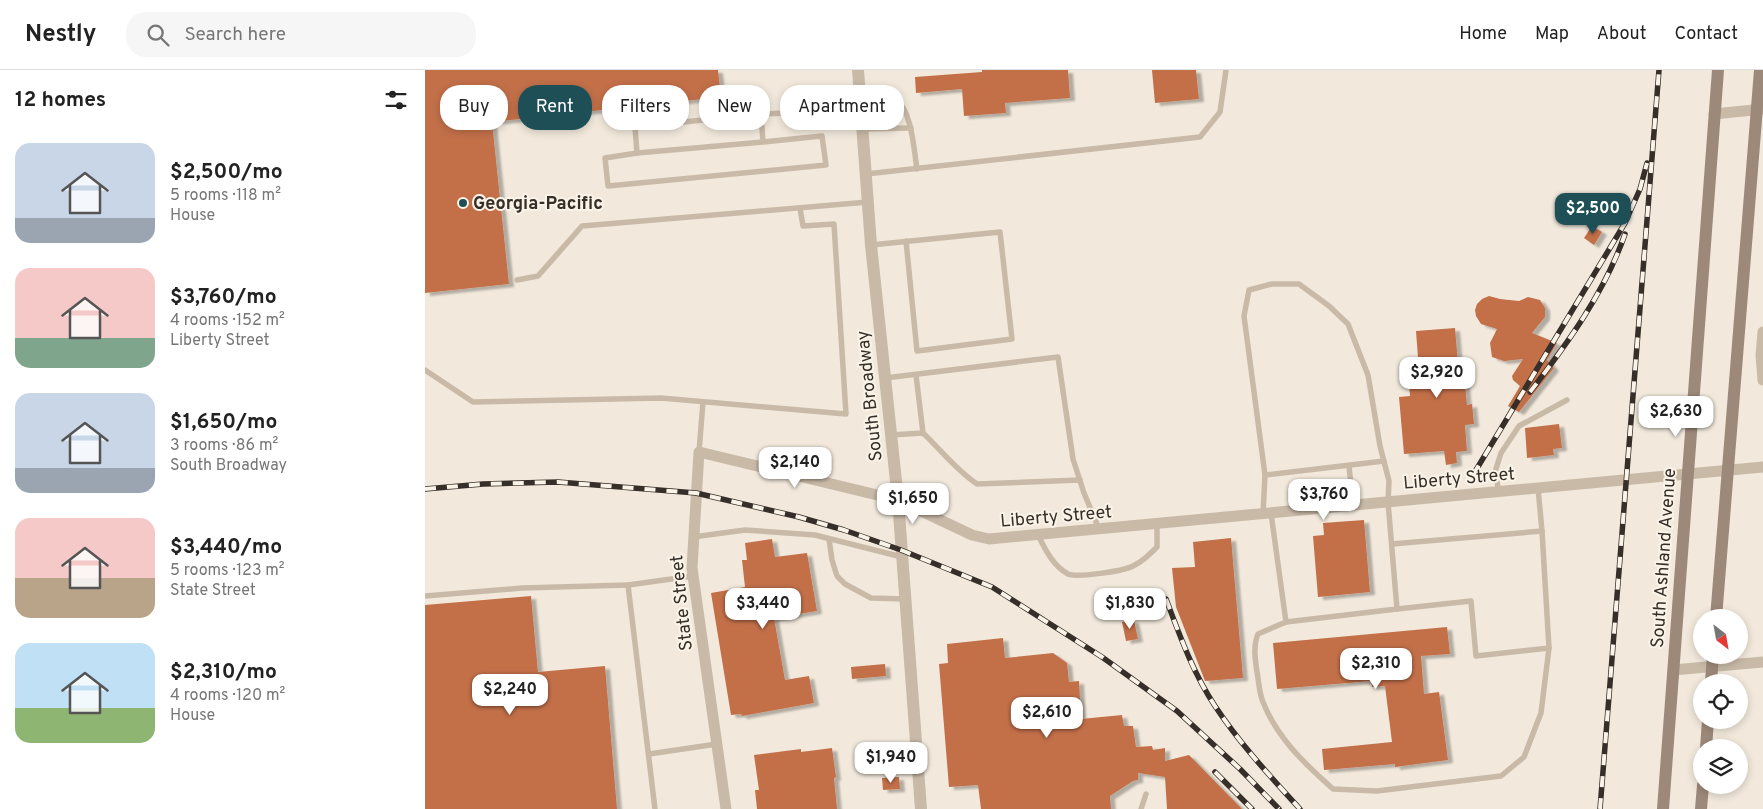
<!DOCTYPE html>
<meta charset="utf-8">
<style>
:root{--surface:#fff;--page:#f6f6f6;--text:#222;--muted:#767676;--line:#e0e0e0;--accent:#1e4f57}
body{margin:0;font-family:Overpass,sans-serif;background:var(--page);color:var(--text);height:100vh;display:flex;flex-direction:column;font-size:19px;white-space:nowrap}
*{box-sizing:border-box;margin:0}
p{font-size:16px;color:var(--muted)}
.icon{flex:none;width:28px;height:28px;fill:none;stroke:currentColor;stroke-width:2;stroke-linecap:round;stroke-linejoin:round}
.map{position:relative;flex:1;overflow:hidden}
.drawer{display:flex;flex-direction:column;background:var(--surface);width:425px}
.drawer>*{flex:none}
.top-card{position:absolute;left:15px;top:15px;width:475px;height:45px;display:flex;gap:10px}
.needle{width:32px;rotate:149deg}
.controls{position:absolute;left:1268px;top:539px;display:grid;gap:10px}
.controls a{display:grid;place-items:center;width:55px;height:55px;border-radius:50%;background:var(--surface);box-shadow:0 2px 8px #0003;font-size:25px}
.price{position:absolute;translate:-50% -42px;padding:0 11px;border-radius:10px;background:#fff;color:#222;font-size:16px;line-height:32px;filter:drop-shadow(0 1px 2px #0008)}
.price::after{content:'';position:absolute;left:50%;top:30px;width:15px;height:11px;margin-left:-8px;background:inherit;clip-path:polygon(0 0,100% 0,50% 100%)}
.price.active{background:var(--accent);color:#fff}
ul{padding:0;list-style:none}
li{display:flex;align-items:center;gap:15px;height:125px;padding:0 15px}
li span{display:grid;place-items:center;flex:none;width:140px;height:100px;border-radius:15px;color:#555}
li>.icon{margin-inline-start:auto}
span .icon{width:60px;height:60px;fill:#fffc;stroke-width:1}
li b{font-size:21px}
h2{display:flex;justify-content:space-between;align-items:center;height:60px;padding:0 15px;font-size:21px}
.tag{padding:0 18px;border-radius:20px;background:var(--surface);box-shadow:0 2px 8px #0003;font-size:18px;line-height:45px}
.tag.active{background:var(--accent);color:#fff}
header{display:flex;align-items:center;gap:30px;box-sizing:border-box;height:70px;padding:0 25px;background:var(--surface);border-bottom:1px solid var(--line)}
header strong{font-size:24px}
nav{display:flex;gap:28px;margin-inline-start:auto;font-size:18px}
.search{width:350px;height:45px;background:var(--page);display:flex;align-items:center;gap:12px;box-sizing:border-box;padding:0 18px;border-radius:20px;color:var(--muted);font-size:19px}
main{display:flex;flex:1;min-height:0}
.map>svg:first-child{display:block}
</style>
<header>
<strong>Nestly</strong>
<div class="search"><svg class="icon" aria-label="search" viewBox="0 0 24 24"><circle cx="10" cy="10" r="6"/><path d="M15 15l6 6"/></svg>Search here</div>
<nav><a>Home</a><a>Map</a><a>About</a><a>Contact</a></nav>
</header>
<main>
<section class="drawer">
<h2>12 homes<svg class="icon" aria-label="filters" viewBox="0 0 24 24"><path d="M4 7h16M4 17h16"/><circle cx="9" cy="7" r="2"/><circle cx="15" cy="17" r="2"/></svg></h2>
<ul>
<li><span style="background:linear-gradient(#c9d6e8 75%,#9aa5b1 0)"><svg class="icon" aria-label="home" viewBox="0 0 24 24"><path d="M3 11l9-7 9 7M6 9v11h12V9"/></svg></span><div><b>$2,500/mo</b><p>5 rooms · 118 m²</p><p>House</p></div></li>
<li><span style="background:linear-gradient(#f6c9c9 70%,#7fa58c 0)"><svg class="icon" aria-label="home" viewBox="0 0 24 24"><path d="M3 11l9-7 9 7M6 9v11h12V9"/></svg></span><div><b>$3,760/mo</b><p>4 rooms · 152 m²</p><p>Liberty Street</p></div></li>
<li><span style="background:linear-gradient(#c9d6e8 75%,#9aa5b1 0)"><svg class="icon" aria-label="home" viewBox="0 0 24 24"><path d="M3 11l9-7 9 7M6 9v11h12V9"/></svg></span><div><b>$1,650/mo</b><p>3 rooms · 86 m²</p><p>South Broadway</p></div></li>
<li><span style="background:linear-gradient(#f6c9c9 60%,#b9a48a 0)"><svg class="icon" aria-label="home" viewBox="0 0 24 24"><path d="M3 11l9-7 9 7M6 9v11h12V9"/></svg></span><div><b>$3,440/mo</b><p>5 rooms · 123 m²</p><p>State Street</p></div></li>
<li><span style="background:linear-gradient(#bfe0f5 65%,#8fb573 0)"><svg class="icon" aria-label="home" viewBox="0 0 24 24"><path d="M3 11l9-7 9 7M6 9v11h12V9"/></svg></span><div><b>$2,310/mo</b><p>4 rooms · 120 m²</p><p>House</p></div></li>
</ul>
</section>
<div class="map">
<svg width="1338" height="739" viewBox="0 0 1338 739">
<defs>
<filter id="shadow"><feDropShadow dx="5" dy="3" stdDeviation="1" flood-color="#0004"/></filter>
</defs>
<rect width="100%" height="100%" fill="#f2e9dc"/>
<g fill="#c36f48" filter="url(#shadow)">
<polygon points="0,0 293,0 296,27 67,52 84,214 0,223"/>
<polygon points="557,0 643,0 645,28 580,33 581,43 539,46 537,19 491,23 490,7 557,2"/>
<polygon points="727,0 771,0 774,29 730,33"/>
<polygon points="467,33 468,45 459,46 458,34"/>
<polygon points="1167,156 1177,162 1169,175 1159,168"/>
<polygon points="1064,226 1075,229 1094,231 1103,227 1115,230 1120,238 1120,247 1107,263 1132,273 1122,290 1129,298 1094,342 1083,336 1095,316 1088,310 1087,306 1098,289 1079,291 1067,287 1065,273 1072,259 1056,254 1051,246 1050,240 1052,234 1057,229"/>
<polygon points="1030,258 1034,305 1039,305 1042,335 1047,334 1049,354 1040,355 1042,381 1031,382 1032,393 1021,395 1019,381 979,384 974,327 985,326 984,314 995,314 991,261"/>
<polygon points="1134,354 1137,378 1128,379 1129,385 1102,388 1100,358"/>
<polygon points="939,450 945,522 893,527 888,466 899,465 898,453"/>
<polygon points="806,468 818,608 780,611 751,537 747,498 770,497 768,472"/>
<polygon points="347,469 350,487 382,483 392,541 349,548 360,610 384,606 389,633 317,646 316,644 306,645 286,523 320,517 317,490 322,490 320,473"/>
<polygon points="106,526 113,602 180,596 192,739 0,739 0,535"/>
<polygon points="709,550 713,569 701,571 697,552"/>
<polygon points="1022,557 1025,584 996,586 999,624 1014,622 1023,690 970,697 970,694 899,700 897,679 967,672 960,616 947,617 946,611 852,619 848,573"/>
<polygon points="578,568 580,588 628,583 642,593 644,612 654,611 656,649 697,645 699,656 708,656 711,677 727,676 728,680 740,678 740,691 764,685 817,739 742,739 740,707 713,703 713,710 708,711 685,726 686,739 556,739 553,715 524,717 514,594 523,593 522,574"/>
<polygon points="460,594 461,606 427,609 426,597"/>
<polygon points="407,678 411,707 409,708 412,739 332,739 330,720 334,720 329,685 376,679 376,682"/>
<polygon points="474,707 475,719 458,720 457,708"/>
</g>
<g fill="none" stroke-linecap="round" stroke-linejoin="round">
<g stroke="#c9baa8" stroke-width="5.5">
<path d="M435 27C445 27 461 24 470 29 487 39 489 81 492 99"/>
<polyline points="438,59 486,58"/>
<polyline points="338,72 212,83 180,88 183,116 401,95 397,66 338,72 336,44 436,40"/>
<polyline points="212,83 210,57 336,44"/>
<polyline points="441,104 775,67 795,42 801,0"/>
<polyline points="446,175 575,162 587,269 492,281 481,171"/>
<polyline points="92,210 113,206 157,156 443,132"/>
<polyline points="0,300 48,332 236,328 421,344 409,154 378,156 375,138"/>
<polyline points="491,305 498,363"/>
<polyline points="460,308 633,287 648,389 659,423 674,459"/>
<path d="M465 365 498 363C516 380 531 400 552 414L655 410"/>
<polyline points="274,382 278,332"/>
<polyline points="924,396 928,435"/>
<polyline points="840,405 819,246 824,220 847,214 874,214 904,236 923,254 943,305 955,376 964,411 963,432 972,539 861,552 846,443"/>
<polyline points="1074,422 1070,402 1076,383 1094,356 1142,330"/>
<polyline points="838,444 840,405 959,391"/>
<path d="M613 465C620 479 628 496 643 504 652 508 699 501 708 496 718 491 724 485 732 477V454"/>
<polyline points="268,467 320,460 390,465 477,487"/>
<polyline points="404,469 407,490 412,506 420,514 446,528 480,529"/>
<polyline points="967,474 1117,461 1113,418"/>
<polyline points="0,526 97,518 203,515"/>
<polyline points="972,539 1046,531 1051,586 1124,578 1117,461"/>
<path d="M861 552 833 564C828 576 830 589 832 602 834 612 834 623 838 632 852 668 880 694 908 719L952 721 1076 706 1099 687 1116 643 1124 578"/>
<polyline points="224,684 292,674"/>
<polyline points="230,739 203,515 268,506"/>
<polyline points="716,739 721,724"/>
</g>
<g stroke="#c9baa8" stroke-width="11">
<polyline points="1289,44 1338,39"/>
<polyline points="1338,262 1336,285 1338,310"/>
<polyline points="1248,600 1338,592"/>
<polyline points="301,739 267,498 274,382 473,430 547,465 564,469 1338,397"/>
</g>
<polyline stroke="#c9baa8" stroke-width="12" points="433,0 446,175 473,430 496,739"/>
<g stroke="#9d897a" stroke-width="12">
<polyline points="1291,548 1335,0"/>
<polyline points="1286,612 1288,585"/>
<polyline points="1281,678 1283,650"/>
<polyline points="1238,739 1293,0"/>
<polyline points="1276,739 1278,715"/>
</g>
<defs>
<g id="rail">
<path d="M1105 322C1142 274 1180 222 1200 164"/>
<polyline points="1048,405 1200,153 1215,119 1222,93"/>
<polyline points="0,419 58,414 133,412 271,423 374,447 419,460 476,480 567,517 677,587 752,641 815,699 854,739"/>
<path d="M741 529C755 566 768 603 790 636 815 674 845 706 875 739"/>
<polyline points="790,702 827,739"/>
<polyline points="1175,739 1234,0"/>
</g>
</defs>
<use href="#rail" stroke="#362e28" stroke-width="5.5"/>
<use href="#rail" stroke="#f9f3e8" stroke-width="4" stroke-dasharray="11" stroke-linecap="butt"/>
</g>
<circle fill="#1e4f57" stroke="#f9f3e8" stroke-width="2" cx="38" cy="133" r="5"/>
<g text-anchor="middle" stroke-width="4" stroke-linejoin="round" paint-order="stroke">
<g font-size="18" font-weight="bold" fill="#362e28" stroke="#f9f3e8" text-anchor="start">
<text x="48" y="139">Georgia-Pacific</text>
</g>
<g font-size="18" fill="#362e28" stroke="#f9f3e8">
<text transform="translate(444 326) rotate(-96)" y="6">South Broadway</text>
<text transform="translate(1034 408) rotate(-5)" y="6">Liberty Street</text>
<text transform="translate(631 446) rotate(-5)" y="6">Liberty Street</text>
<text transform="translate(1238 488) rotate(-86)" y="6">South Ashland Avenue</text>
<text transform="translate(256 533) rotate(-96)" y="6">State Street</text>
</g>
</g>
</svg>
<div class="controls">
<a><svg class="needle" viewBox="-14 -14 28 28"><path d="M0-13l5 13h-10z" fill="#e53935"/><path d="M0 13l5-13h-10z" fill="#767676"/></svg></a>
<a><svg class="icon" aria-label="locate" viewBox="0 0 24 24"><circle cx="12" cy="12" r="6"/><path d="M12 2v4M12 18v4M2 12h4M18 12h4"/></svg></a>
<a><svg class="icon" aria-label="layers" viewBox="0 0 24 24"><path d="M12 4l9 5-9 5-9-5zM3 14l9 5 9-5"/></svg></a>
</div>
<b class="price active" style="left:1168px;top:165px">$2,500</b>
<b class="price" style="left:1012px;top:329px">$2,920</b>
<b class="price" style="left:1251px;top:368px">$2,630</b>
<b class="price" style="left:370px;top:419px">$2,140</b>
<b class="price" style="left:899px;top:451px">$3,760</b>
<b class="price" style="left:488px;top:455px">$1,650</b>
<b class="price" style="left:338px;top:560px">$3,440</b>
<b class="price" style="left:705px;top:560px">$1,830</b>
<b class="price" style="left:951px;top:620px">$2,310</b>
<b class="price" style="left:85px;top:646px">$2,240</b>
<b class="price" style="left:622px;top:669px">$2,610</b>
<b class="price" style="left:466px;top:714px">$1,940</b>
<div class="top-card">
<a class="tag">Buy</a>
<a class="tag active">Rent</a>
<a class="tag">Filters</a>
<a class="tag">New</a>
<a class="tag">Apartment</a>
</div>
</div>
</main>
